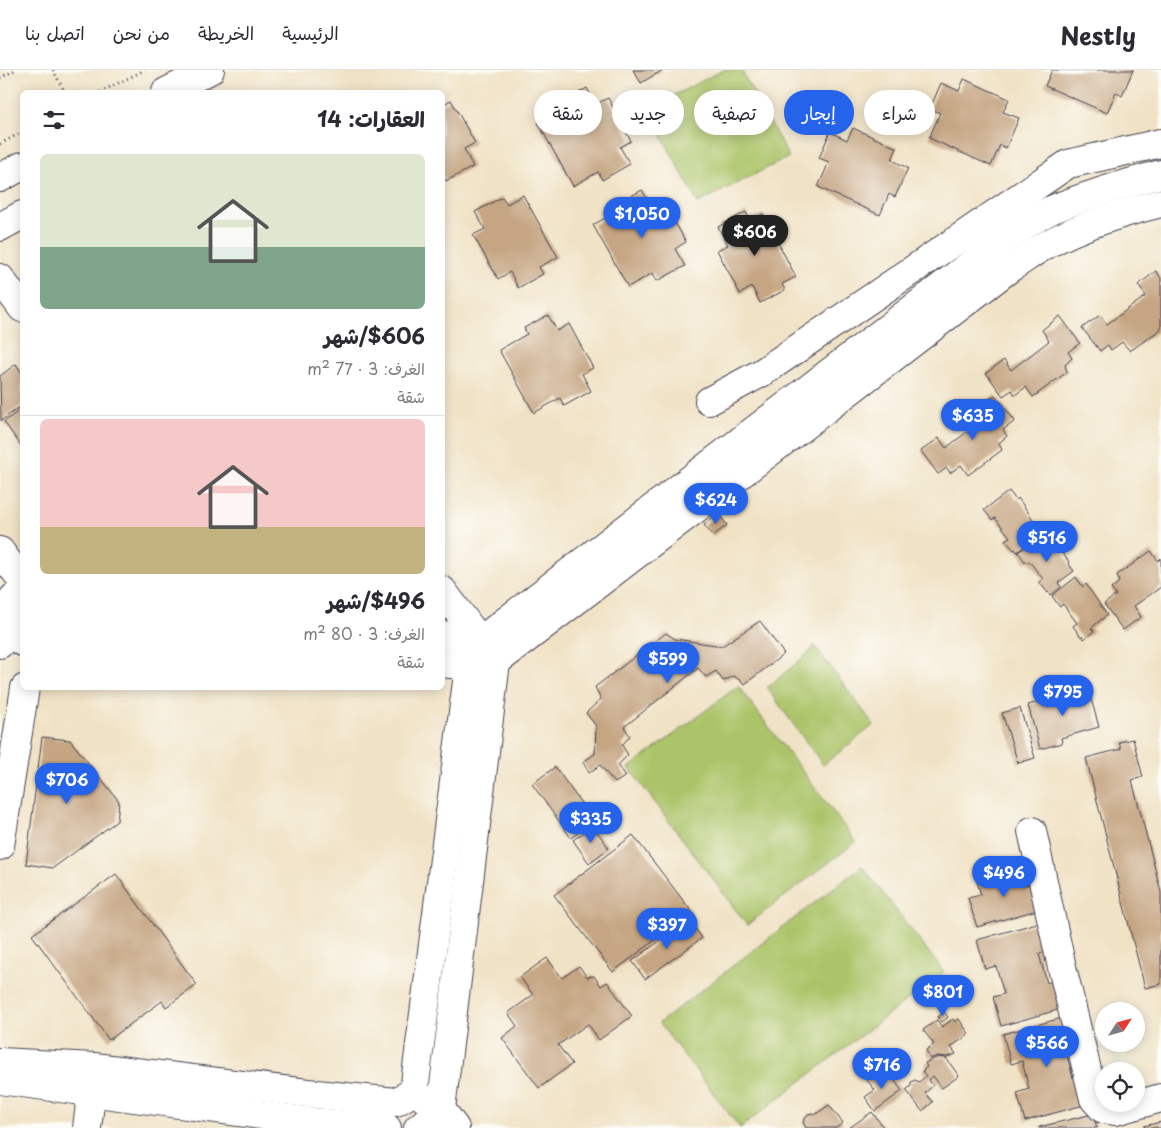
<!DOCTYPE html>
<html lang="ar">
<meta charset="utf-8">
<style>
:root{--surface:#fff;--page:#f2f2f3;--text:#2b2b33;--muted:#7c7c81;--line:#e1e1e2;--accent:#2563eb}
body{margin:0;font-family:"Playpen Sans","Playpen Sans Arabic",sans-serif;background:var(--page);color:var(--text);direction:rtl;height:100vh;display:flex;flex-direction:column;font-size:19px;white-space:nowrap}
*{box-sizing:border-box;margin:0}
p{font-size:16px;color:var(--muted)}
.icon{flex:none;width:28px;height:28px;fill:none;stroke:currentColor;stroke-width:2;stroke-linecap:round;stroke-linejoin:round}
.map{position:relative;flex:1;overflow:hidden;direction:ltr}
.sheet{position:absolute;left:20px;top:20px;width:425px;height:600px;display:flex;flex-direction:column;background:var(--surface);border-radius:8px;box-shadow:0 2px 12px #0003;direction:rtl}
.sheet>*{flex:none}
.top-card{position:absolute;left:460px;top:20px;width:475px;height:45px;direction:rtl;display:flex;gap:10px}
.needle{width:32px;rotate:54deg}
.buttons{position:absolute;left:1095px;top:932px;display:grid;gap:10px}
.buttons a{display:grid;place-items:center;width:50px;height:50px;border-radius:50%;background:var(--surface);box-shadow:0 2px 12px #0003;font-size:25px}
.price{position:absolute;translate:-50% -42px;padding:0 11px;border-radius:18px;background:var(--accent);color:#fff;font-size:16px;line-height:32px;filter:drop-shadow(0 1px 2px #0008)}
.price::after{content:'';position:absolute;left:50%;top:30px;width:15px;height:11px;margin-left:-8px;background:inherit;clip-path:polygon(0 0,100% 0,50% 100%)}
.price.active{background:#222;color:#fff}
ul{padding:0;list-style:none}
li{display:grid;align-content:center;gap:10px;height:265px;padding:0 20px}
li+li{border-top:1px solid var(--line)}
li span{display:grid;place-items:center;height:155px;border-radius:8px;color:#555}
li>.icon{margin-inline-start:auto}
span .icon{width:90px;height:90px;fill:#fffc;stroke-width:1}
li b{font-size:21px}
h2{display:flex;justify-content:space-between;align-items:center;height:60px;padding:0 20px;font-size:21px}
.pill{padding:0 18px;border-radius:22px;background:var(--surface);box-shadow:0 2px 12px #0003;font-size:18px;line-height:45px}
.pill.active{background:var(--accent);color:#fff}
header{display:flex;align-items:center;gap:30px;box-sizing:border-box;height:70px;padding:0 25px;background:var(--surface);border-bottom:1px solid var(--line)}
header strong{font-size:24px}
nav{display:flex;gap:28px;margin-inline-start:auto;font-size:18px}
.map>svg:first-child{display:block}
</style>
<header>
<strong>Nestly</strong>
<nav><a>الرئيسية</a><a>الخريطة</a><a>من نحن</a><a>اتصل بنا</a></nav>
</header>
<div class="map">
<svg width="1161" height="1058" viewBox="0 0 1161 1058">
<rect width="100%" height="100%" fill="#fdfcf7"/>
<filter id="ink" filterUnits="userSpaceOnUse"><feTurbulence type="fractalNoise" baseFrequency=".02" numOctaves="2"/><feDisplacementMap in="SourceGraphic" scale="10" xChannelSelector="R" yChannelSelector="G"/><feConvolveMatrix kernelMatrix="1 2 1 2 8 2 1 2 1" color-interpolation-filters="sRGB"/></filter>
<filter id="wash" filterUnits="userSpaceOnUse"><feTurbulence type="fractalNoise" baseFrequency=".0096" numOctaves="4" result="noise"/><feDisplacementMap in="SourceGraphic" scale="20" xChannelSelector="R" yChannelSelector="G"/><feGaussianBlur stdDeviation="1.12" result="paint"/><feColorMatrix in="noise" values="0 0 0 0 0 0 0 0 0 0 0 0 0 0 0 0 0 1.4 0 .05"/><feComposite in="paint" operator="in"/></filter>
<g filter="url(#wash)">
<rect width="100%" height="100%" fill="#f0e2c5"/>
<g fill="#acc469" stroke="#677352">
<polygon points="723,0 741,0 789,87 698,133 647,39"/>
<polygon points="814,575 874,655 823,695 767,618 813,579"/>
<polygon points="738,616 856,772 747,855 629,698"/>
<polygon points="862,796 944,902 740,1058 659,953"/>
</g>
<g id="blocks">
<g fill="#c5a582">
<polygon points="633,0 663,0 641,13"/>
<polygon points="1052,0 1133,0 1122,26 1116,22 1107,43 1045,16"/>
<polygon points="964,9 1009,29 1003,42 1019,48 1006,78 1000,75 991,96 929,68 940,43 930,39 941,13 959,21"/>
<polygon points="587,18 596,34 608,28 631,71 620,77 630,94 602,110 598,102 573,116 538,53 566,38 563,32"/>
<polygon points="451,30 475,73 464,79 473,97 446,111 442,104 442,35"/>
<polygon points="853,58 897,78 892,90 908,98 895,127 889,124 880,145 818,117 829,92 819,88 830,62 847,70"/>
<polygon points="642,120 651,135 662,129 686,172 675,179 685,196 657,211 653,203 628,217 593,155 621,139 618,133"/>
<polygon points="523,125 558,187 539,197 543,204 518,218 510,202 498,209 473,165 485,159 475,142 502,127 507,134"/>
<polygon points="746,142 750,150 763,144 796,207 782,214 785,220 760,233 752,217 740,224 717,180 728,175 718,157"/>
<polygon points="1156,201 1161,208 1161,259 1130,281 1122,272 1111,280 1108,275 1100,281 1082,258 1100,245 1107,254 1146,226 1138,215"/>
<polygon points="548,245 557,261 569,254 593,298 582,304 591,321 564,336 560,328 534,343 499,280 527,264 524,258"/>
<polygon points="1060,246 1080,273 1068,282 1072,288 1065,295 1067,302 1033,327 1026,317 1015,325 1012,320 1003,326 986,303 1004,290 1011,300 1049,271 1042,260"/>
<polygon points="16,294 22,303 22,335 1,351 0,306"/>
<polygon points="995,325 1015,351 1003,360 1007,366 999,373 1002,380 968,405 961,395 950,403 947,398 938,404 921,381 939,368 946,378 984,349 977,338"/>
<polygon points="22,338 22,377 4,352"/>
<polygon points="1009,421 1016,430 1018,428 1040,459 1024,471 1027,475 1017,482 1015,479 1014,480 1005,470 1010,467 995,448 992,450 984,440"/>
<polygon points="718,443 727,455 713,466 704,455"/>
<polygon points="1043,464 1050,473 1053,471 1069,492 1068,493 1074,501 1058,513 1061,517 1051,525 1049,522 1048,523 1039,512 1043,509 1029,491 1026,493 1018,482"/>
<polygon points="1151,481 1158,491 1161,488 1161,517 1134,536 1141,547 1123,560 1104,534 1116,525 1111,519 1119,512 1117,505"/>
<polygon points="1076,507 1083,517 1086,514 1107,545 1091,558 1094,561 1084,569 1082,566 1081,567 1073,556 1077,553 1063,534 1060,537 1052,526"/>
<polygon points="760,551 784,584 745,614 734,606 723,611 716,601 706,607 698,598 624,657 630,666 622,675 628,685 618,695 626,706 615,713 600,695 589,703 583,692 595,684 596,656 586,643 601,629 595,617 666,563 675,569 722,576"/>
<polygon points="1088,618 1099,657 1061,668 1062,673 1040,679 1028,635"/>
<polygon points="1020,638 1035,688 1018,693 1002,643"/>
<polygon points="42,667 70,670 119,731 117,751 53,798 26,794"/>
<polygon points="1133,669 1143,707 1132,710 1161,822 1161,914 1145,918 1086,688 1121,679 1119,672"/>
<polygon points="555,697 594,751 571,768 532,714"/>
<polygon points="593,756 609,778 589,793 573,770"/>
<polygon points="633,765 692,842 613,902 554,825"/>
<polygon points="1017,797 1023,816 1036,812 1044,838 977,857 968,828 981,825 976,808 992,803 994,807 1007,803 1010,813 1014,812 1010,799"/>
<polygon points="116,804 197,915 166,937 162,931 109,970 32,865"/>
<polygon points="689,850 702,868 645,909 632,891"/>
<polygon points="1044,851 1052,880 1039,884 1047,913 1060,909 1068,937 1001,956 993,927 1004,924 996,896 985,899 977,870"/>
<polygon points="547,888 562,908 579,896 587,907 594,906 601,916 607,912 632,946 599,970 588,954 558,975 572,994 539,1018 502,968 517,956 508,943 533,925 520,907"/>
<polygon points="944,942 948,947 942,952 938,947"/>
<polygon points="1069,946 1077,976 1065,979 1073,1008 1084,1005 1091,1033 1025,1051 1017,1023 1029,1019 1022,991 1011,994 1003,964"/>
<polygon points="953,949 955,952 959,949 969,964 951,977 956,984 947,987 937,986 930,989 926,980 934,974 923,960 937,950 942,957"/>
<polygon points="938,987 946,988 959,1006 942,1018 933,1006 928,1010 933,1016 925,1023 933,1032 922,1041 906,1020 911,1016 911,1012 915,1010 919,1012 926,1006 922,1001 927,997 925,993"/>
<polygon points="879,1001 884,1009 890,1004 902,1021 875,1041 865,1027 875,1020 867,1010"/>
<polygon points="829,1035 843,1053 836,1058 806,1058 803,1052 808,1044 813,1043 816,1044"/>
<polygon points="872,1042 884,1058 849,1058"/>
<polygon points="1093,1044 1097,1058 1039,1058 1039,1057"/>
<polygon points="1161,1052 1161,1058 1145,1058 1144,1056"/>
</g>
</g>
</g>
<g filter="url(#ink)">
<use href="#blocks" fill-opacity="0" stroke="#413f50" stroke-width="1"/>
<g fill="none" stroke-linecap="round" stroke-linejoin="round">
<defs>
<g id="minor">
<polyline points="0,157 22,145"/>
<polyline points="0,208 22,238"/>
<polyline points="709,331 763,302 1068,94 1161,73"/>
<polyline points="0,481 22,510"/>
<polyline points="0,541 22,572"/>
<polyline points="442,565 481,570"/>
<path d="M0 574C3 555 2 531 22 522"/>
<path d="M442 593 469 596 496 592 1010 198C1022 191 1033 182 1046 175 1081 155 1122 143 1161 133"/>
<polyline points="1032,761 1061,893 1094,1029 1103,1039 1115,1041 1161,1028"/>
<polyline points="0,776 25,618"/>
<polyline points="0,992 94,997 316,1024 396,1032 414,1021"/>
<polyline points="0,1010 313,1052 387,1058"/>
<path d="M414 1021 469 596 481 570 993 177C1012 164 1030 150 1051 140 1086 125 1124 114 1161 104"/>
<polyline points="425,1029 441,1039 455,1058"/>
<polyline points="87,1058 94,1002"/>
<polyline points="418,1058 441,1039 496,592 442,520"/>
</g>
<g id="major">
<polyline points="166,22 210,0"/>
<polyline points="0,108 22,96"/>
</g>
</defs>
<use href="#minor" stroke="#413f50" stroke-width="30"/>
<use href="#major" stroke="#413f50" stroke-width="30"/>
<g stroke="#413f50" stroke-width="3" stroke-dasharray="1 4" stroke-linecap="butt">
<polyline points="53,0 65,22"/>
<polyline points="0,8 15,0"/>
<polyline points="100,22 145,0"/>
<polyline points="0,74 22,62"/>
</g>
<use href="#minor" stroke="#fff" stroke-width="28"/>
<use href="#major" stroke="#fff" stroke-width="28"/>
</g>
</g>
</svg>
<div class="buttons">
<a><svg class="needle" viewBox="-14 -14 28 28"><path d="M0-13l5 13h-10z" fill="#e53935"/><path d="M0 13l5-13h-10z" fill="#7c7c81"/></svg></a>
<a><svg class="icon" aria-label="locate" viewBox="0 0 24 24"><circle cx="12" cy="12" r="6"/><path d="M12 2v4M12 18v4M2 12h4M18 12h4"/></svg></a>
</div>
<b class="price" style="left:642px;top:169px">$1,050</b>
<b class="price active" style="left:755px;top:187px">$606</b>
<b class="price" style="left:973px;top:371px">$635</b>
<b class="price" style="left:716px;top:455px">$624</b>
<b class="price" style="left:1047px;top:493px">$516</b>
<b class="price" style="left:668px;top:614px">$599</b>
<b class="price" style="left:1063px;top:647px">$795</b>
<b class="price" style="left:67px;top:735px">$706</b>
<b class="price" style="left:591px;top:774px">$335</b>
<b class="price" style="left:1004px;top:828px">$496</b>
<b class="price" style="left:667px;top:880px">$397</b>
<b class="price" style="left:943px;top:947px">$801</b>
<b class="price" style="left:1047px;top:998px">$566</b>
<b class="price" style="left:882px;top:1020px">$716</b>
<div class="top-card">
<a class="pill">شراء</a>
<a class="pill active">إيجار</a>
<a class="pill">تصفية</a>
<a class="pill">جديد</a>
<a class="pill">شقة</a>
</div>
<section class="sheet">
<h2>العقارات: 14<svg class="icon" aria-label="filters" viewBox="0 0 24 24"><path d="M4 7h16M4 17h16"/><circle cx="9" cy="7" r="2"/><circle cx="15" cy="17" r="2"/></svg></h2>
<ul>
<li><span style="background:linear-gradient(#dfe7d0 60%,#7fa58c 0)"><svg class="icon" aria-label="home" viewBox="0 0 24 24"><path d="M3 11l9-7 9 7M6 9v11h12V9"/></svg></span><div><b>$606/شهر</b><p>الغرف: 3 · 77 m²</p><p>شقة</p></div></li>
<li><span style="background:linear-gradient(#f6c9c9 70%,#c2b280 0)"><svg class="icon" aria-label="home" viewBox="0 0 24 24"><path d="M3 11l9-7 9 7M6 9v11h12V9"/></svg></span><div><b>$496/شهر</b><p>الغرف: 3 · 80 m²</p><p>شقة</p></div></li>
</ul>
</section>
</div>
